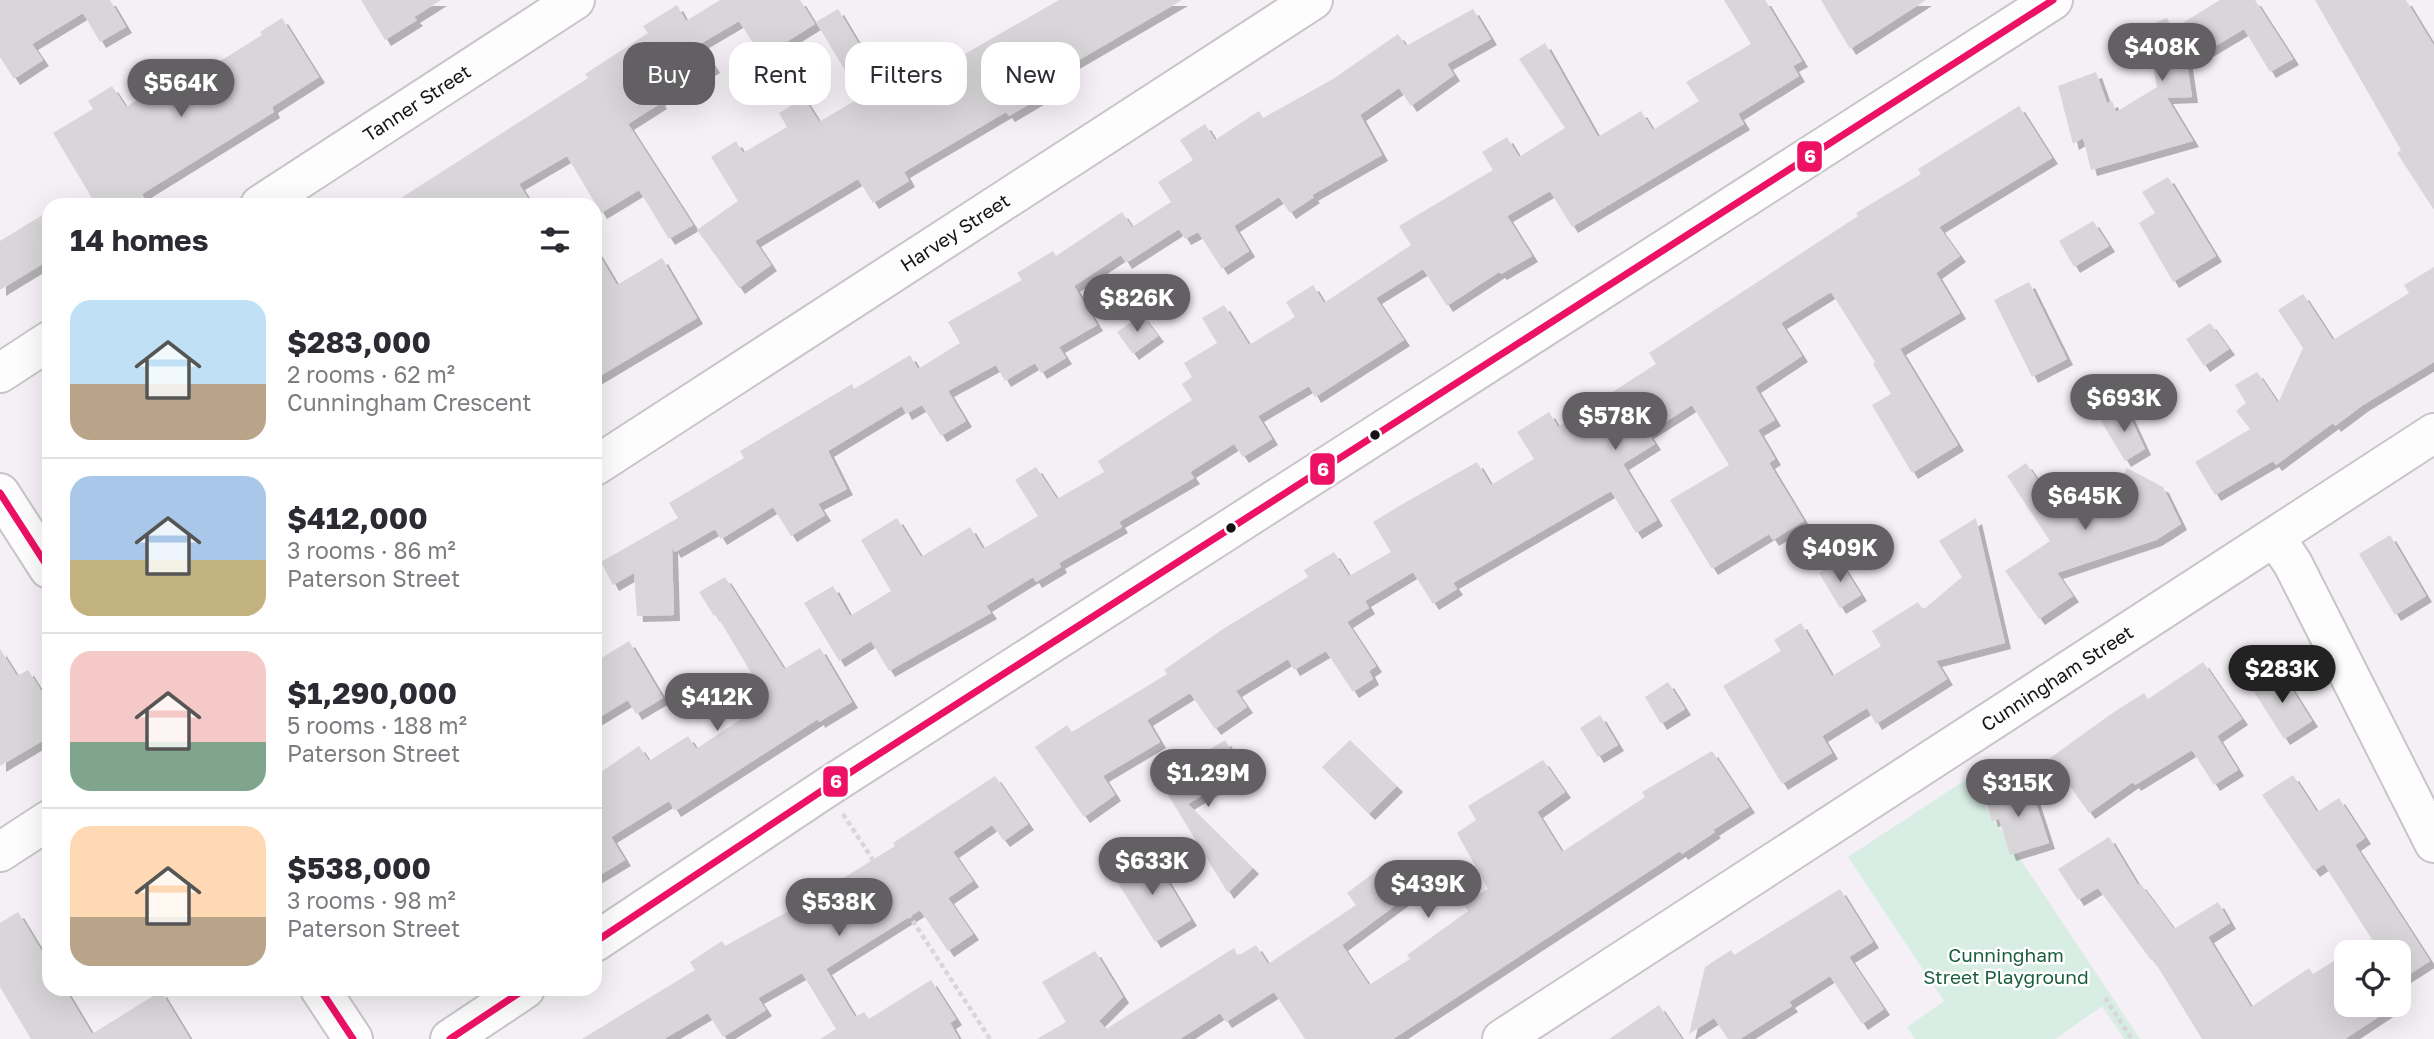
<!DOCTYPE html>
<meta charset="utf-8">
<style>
:root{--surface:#fff;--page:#f2f2f3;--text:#2b2b33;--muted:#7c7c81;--line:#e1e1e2;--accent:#636064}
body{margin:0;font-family:"Golos Text",sans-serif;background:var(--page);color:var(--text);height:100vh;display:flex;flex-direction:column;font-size:26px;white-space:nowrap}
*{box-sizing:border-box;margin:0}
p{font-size:23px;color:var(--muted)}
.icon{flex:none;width:38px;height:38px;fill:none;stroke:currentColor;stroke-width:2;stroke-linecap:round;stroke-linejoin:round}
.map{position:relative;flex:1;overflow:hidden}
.details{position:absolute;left:42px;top:198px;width:560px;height:798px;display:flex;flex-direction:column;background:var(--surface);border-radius:21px;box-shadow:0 7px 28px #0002}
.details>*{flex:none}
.guide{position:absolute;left:623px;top:42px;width:665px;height:63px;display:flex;gap:14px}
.buttons{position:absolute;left:2334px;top:940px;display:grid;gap:14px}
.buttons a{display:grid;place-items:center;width:77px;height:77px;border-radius:14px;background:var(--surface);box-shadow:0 7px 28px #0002;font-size:35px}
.price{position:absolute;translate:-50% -60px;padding:0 16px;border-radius:24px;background:var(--accent);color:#fff;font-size:23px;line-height:46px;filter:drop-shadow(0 2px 4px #0008)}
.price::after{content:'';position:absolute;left:50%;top:42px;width:21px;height:16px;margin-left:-10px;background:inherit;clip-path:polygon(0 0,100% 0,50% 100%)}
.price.active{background:#222;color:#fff}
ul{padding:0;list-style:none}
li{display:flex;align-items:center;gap:21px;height:175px;padding:0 28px}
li+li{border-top:2px solid var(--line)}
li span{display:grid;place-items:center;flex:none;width:196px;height:140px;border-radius:21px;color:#555}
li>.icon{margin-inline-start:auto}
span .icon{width:84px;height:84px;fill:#fffc;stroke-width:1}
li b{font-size:30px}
h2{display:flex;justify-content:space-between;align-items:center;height:84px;padding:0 28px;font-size:30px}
.tag{padding:0 24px;border-radius:21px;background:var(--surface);box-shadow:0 7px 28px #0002;font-size:24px;line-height:63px}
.tag.active{background:var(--accent);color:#fff}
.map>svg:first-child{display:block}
</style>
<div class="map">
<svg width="2434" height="1039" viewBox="0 0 2434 1039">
<defs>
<filter id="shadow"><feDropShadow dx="6" dy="6" stdDeviation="0" flood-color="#0004"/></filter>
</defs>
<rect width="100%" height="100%" fill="#f4f0f5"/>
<polygon fill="#d8ede3" points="1967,779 2140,1039 2124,1039 2102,1006 2055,1039 1915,1039 1907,1027 1944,1001 1848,857"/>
<g fill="#d9d6da" filter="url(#shadow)">
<polygon points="0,0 110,0 126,27 100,42 83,13 32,44 43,60 14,79 0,57"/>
<polygon points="361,0 441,0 414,17 417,20 385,40"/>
<polygon points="720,0 800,0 815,24 762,57 739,21 700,44 714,67 659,100 661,103 628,124 693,225 669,239 639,190 601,213 567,156 519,184 532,205 390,205 588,78 585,74 648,33 643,26 677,5 686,21"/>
<polygon points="1059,0 1182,0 1041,82 1048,93 1009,116 1006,112 904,172 909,181 873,203 858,179 755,241 771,265 739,288 697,230 738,201 711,157 736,141 743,153 787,127 779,113 804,98 819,122 861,97 816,22 838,9 873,68 878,64 901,102 946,74 942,67"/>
<polygon points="1724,0 1765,0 1802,61 1793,66 1799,76 1738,114 1744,124 1572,227 1550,191 1507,216 1532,256 1501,274 1499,272 1447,306 1423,269 1376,298 1404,340 1315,397 1309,386 1258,416 1272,439 1243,457 1234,444 1190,472 1194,478 1119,522 1122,527 1059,563 1061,567 1036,582 1033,577 986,606 991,613 889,671 871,641 839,661 804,603 833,586 850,616 891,591 861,540 897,518 921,557 970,527 983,549 1038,516 1015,480 1036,467 1057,499 1104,472 1098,461 1192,400 1182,384 1192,377 1184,363 1217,343 1202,318 1224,305 1249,345 1295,317 1286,302 1313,285 1324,303 1411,245 1399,226 1493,170 1482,152 1507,137 1519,157 1565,128 1519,59 1545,43 1598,137 1641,111 1653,130 1699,101 1686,82 1751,44"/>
<polygon points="1821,0 1926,0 1850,49"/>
<polygon points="2220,0 2255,0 2293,59 2270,72 2244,29 2187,63 2192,97 2167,98 2193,141 2091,170 2083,138 2073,144 2058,86 2096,72 2107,103 2112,101 2116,112 2157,87 2152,60 2133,32 2167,18 2173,29"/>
<polygon points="2315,0 2406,0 2434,46 2434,210 2397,153 2401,150"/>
<polygon points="1473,9 1491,39 1447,64 1454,75 1411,106 1399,88 1360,115 1382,155 1312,195 1314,197 1290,213 1279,197 1234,226 1249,251 1222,269 1198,232 1185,239 1179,229 1126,263 1121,255 1074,286 1097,325 1059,347 1066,358 1041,373 1035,363 1005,381 996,365 948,391 966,421 941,436 922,405 906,414 902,406 828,451 847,489 818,504 825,515 791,536 773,507 721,539 715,529 675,552 672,547 674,615 637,616 634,573 613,585 601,562 678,518 669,503 744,458 740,451 852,384 854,389 910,355 918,369 960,343 948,322 1022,280 1017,273 1053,251 1056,256 1122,212 1132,227 1171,202 1158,182 1193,160 1180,140 1205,124 1215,140 1259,111 1263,118 1333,79 1398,34 1406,46"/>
<polygon points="282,18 319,77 272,107 274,112 142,194 148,205 96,205 53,133 93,109 88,101 112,86 126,107 163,83 169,93 262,35 260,32"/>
<polygon points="2019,106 2052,158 1939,227 1960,256 1936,273 1960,313 1900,349 1958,445 1912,473 1872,405 1891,394 1873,364 1875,362 1831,292 1781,323 1802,356 1755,387 1775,420 1758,430 1775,459 1769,463 1804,521 1773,540 1769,534 1712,569 1670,500 1729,465 1692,405 1648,433 1655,444 1623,464 1657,520 1636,533 1611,491 1453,583 1457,589 1433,604 1413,572 1365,601 1369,608 1347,622 1376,666 1369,671 1373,679 1353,692 1326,651 1294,670 1288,659 1236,691 1247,707 1215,729 1190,693 1147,720 1160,742 1103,776 1115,795 1084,817 1035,747 1067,725 1072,732 1167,674 1164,670 1223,629 1308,577 1304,570 1334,552 1349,576 1391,552 1373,522 1406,502 1477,462 1491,485 1534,459 1517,432 1549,412 1558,427 1656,364 1649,353 1858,216 1856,213 1921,174 1918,169"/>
<polygon points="2168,177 2216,256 2173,282 2139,223 2155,213 2142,192"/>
<polygon points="49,211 49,260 0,290 0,241"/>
<polygon points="2093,221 2109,246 2074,267 2059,241"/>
<polygon points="595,248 617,285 662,258 697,318 595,379"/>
<polygon points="2434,267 2434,362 2363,405 2335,426 2333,423 2276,465 2273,461 2215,495 2195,462 2250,429 2236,411 2246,403 2235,385 2257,372 2278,403 2303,348 2278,310 2303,294 2333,340 2409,293 2404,285"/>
<polygon points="2029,282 2067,359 2032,377 1994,300"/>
<polygon points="1142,315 1158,336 1133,354 1117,332"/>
<polygon points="2210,323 2229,349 2204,366 2186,339"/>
<polygon points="2125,406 2145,449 2125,461 2101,421"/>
<polygon points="2026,463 2053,503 2068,483 2105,510 2127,468 2163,487 2181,524 2156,540 2057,573 2073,596 2039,619 2005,571 2050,541 2007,476"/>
<polygon points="1976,518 2005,643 1936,661 1947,679 1876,724 1867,708 1822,736 1832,753 1782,784 1723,686 1781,651 1774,640 1801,623 1832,676 1881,646 1872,631 1918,602 1923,610 1962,577 1939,541"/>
<polygon points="2390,535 2426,596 2395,615 2359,554"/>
<polygon points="1839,560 1861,595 1840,608 1819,573"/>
<polygon points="725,577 784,669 820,648 852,702 819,722 818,719 675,811 669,801 611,837 625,860 595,878 595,776 639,746 649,761 688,736 696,749 768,701 716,614 714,616 699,592"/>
<polygon points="629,641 663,698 636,714 628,700 595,720 595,662"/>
<polygon points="0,649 17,676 28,670 49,703 49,737 0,766"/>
<polygon points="2203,662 2242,719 2217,736 2238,770 2214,785 2192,750 2135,785 2133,782 2089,813 2050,758 2114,712 2144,693 2148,699"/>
<polygon points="2281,672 2312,721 2284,739 2253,690"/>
<polygon points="1668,682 1685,709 1661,724 1645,697"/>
<polygon points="1600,715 1618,745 1598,757 1580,728"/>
<polygon points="1225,740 1243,771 1188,804 1253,868 1228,893 1159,780"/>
<polygon points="1350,740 1397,786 1369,814 1322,767"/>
<polygon points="1712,751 1749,807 1713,830 1715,832 1682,854 1680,851 1393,1039 1305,1039 1274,992 1226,1022 1220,1013 1180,1039 1037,1039 1066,1022 1042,982 1095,951 1123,997 1099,1021 1106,1029 1234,948 1238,956 1256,945 1268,964 1356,905 1347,893 1384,865 1408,896 1342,945 1369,985 1410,959 1407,955 1468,911 1463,904 1488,889 1457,833 1476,820 1468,806 1543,760 1565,792 1537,812 1562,852 1645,797 1642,792"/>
<polygon points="2293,775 2317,812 2339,798 2365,838 2355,845 2430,961 2399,981 2399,952 2380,952 2324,864 2314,871 2262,795"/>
<polygon points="995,776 1028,824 1004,841 992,825 953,852 973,881 948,898 973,934 948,951 920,910 826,969 855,1017 864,1012 869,1019 931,980 956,1019 950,1023 959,1039 820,1039 836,1029 802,973 758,998 766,1010 723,1037 708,1013 664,1039 582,1039 695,970 690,962 722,941 725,946 805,902 895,846 893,843"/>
<polygon points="2030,785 2049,843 2010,855 1999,819 1992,821 1985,798"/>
<polygon points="2109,837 2138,885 2140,883 2174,929 2218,902 2230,923 2208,937 2251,1007 2309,968 2313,974 2347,953 2347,1004 2398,1004 2345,1039 2202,1039 2153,959 2151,960 2098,888 2078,900 2058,869"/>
<polygon points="1150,852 1191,920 1155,942 1113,875"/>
<polygon points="1840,889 1873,942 1849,957 1884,1009 1862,1024 1830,976 1789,1002 1792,1006 1740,1039 1728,1039 1714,1018 1689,1034 1705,967 1731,950 1734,955"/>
<polygon points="18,912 49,963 49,989 65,989 92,1034 161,991 190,1039 31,1039 0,987 0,923"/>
<polygon points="1659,1005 1682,1039 1609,1039"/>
</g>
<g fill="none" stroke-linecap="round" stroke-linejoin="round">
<defs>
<g id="minor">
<path id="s1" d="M260 205 575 0"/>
<polyline points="0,373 49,341"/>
<path id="s2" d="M595 466 1313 0"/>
<polyline points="0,493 49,569"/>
<polyline points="2275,537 2293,564 2434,843"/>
<polyline points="0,852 49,820"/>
<polyline points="595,942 826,788 2053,0"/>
<polyline points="320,989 353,1039"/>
<polyline points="450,1039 525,989"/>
<path id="s3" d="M1502 1039 2434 433"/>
</g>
</defs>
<use href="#minor" stroke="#c8c5c8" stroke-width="42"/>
<g stroke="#d8d6d8" stroke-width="4.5" stroke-dasharray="5 3.5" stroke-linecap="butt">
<polyline points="843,814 990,1039"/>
<polyline points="2105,998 2132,1039"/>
</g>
<use href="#minor" stroke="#fdfdfe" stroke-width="38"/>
<defs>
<g id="bus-1">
<polyline points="0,493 49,569"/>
<polyline points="595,942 826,788 2053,0"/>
<polyline points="320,989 353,1039"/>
<polyline points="450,1039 525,989"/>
</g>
</defs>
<use href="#bus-1" stroke="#fefefe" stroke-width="12"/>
<use href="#bus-1" stroke="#ec1165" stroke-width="7"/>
</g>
<g fill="#151316" stroke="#fefefe" stroke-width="2.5">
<circle cx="1375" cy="435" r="6"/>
<circle cx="1231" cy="528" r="6"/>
</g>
<g text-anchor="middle" stroke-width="5" stroke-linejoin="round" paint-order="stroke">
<g font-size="19" fill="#151316" stroke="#fefefe">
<text dy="7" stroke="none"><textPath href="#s1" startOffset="187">Tanner Street</textPath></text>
<text dy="7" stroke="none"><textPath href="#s2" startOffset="429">Harvey Street</textPath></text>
<text dy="7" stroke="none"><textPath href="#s3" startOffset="662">Cunningham Street</textPath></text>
</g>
<g font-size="19" fill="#1b5d41" stroke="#fefefe">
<text x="2006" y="962">Cunningham<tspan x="2006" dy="22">Street Playground</tspan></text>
</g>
</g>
<g stroke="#fefefe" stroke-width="2.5">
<rect x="1796" y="140" width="27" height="33" rx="7" fill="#ec1165"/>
<rect x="1309" y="452" width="27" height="34" rx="7" fill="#ec1165"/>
<rect x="822" y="765" width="27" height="33" rx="7" fill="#ec1165"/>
</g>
<g font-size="19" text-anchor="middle" font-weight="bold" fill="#fff">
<text x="1810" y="163">6</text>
<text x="1323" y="476">6</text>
<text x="836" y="788">6</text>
</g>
</svg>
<div class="buttons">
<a><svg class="icon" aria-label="locate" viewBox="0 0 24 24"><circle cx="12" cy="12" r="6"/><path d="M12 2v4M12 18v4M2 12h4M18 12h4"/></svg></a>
</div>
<b class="price" style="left:2162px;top:83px">$408K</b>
<b class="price" style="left:181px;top:119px">$564K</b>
<b class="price" style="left:1137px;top:334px">$826K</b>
<b class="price" style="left:2124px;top:434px">$693K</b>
<b class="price" style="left:1615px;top:452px">$578K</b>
<b class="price" style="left:2085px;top:532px">$645K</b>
<b class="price" style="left:1840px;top:584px">$409K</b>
<b class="price active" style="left:2282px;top:705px">$283K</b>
<b class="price" style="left:717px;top:733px">$412K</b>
<b class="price" style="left:1208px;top:809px">$1.29M</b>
<b class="price" style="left:2018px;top:819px">$315K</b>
<b class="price" style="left:1152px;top:897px">$633K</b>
<b class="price" style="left:1428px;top:920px">$439K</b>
<b class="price" style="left:839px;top:938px">$538K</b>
<div class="guide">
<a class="tag active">Buy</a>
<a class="tag">Rent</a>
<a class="tag">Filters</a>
<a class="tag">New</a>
</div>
<section class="details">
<h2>14 homes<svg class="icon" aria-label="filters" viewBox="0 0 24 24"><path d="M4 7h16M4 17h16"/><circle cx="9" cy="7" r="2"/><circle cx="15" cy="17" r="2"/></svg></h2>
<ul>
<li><span style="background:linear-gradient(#bfe0f5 60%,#b9a48a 0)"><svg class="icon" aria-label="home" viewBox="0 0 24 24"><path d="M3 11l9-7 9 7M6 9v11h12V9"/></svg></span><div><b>$283,000</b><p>2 rooms · 62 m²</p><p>Cunningham Crescent</p></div></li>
<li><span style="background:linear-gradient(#a9c7e8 60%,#c2b280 0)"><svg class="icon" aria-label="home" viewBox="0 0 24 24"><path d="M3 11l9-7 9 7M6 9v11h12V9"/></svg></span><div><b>$412,000</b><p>3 rooms · 86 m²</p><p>Paterson Street</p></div></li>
<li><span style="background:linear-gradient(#f6c9c9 65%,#7fa58c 0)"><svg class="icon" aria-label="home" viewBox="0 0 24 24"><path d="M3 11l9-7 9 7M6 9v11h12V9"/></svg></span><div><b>$1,290,000</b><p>5 rooms · 188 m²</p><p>Paterson Street</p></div></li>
<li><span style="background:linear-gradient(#ffd9b3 65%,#b9a48a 0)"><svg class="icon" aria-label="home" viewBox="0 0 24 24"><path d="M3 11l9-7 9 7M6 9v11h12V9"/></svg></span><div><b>$538,000</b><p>3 rooms · 98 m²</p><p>Paterson Street</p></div></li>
</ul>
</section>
</div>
